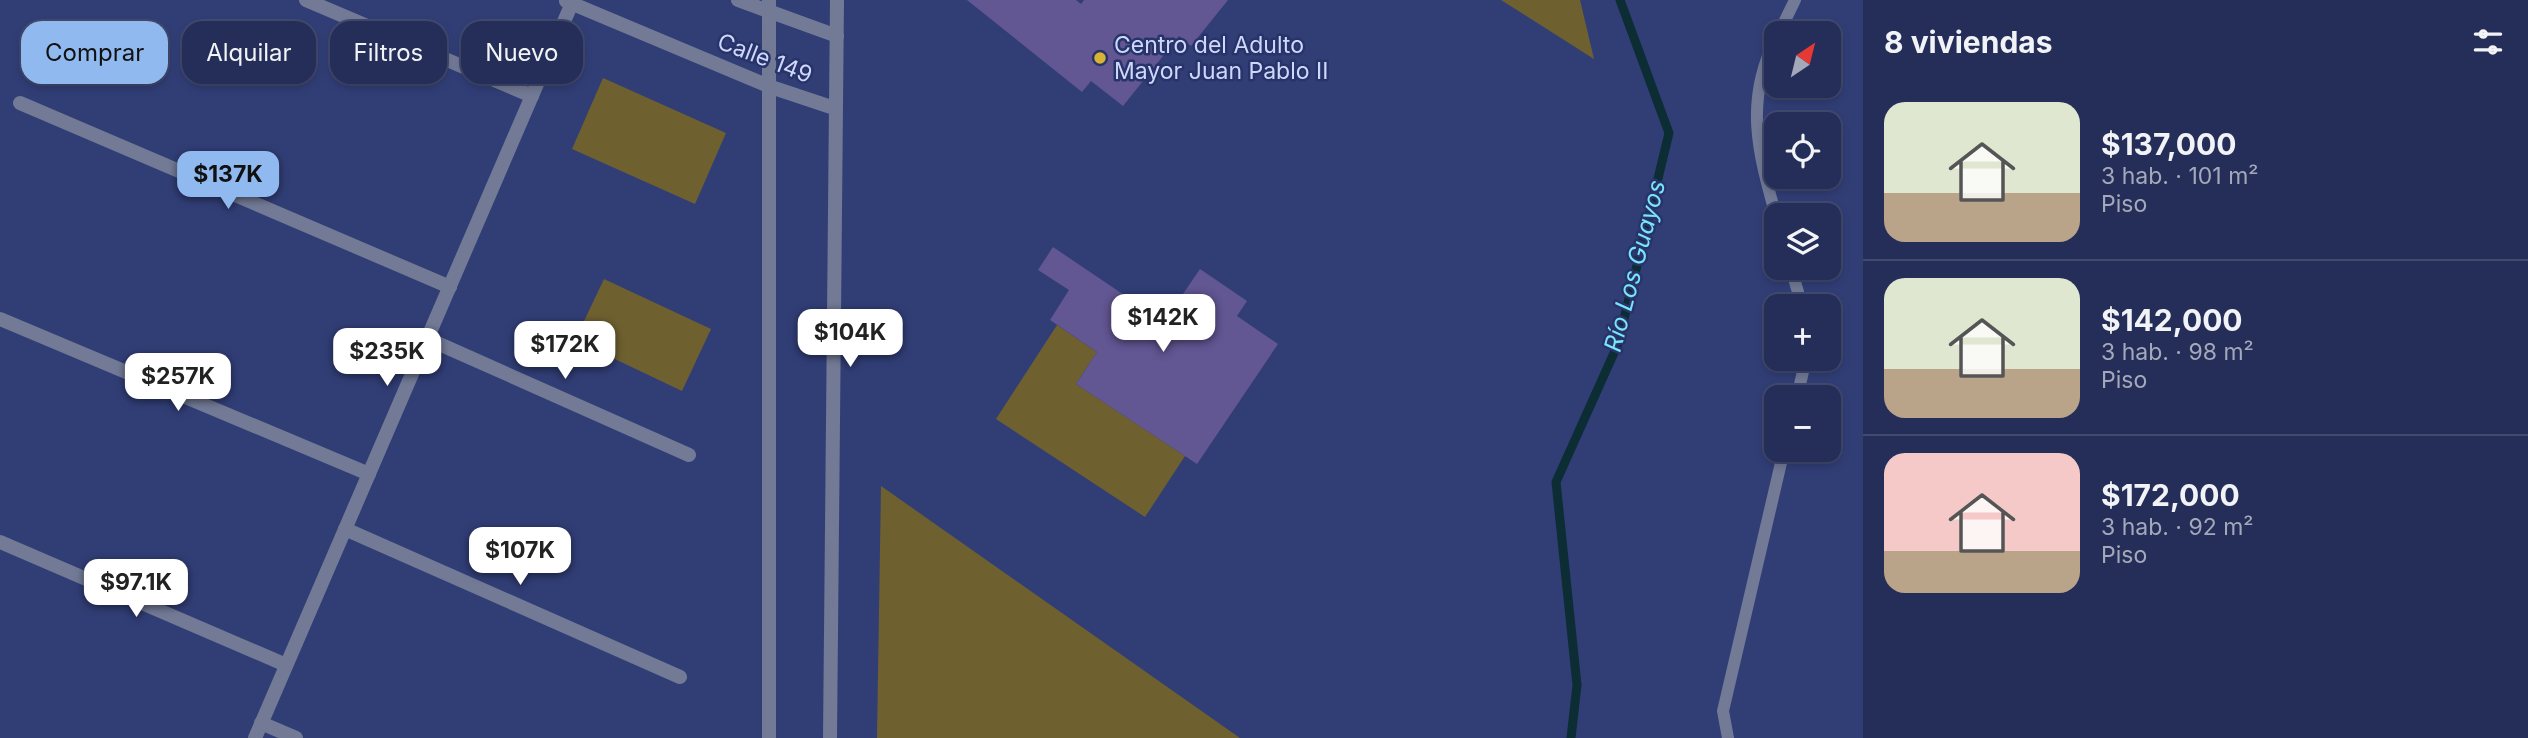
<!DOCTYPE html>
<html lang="es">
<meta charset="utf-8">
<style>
:root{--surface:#252e58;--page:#2d365e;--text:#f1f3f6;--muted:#a3a8ba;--line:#424a6e;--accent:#90b9f0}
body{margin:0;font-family:Inter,sans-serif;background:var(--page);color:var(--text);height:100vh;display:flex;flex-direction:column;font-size:26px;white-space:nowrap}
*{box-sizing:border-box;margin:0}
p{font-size:23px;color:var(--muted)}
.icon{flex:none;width:38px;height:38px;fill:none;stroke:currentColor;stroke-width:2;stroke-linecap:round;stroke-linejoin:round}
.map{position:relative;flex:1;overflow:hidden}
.panel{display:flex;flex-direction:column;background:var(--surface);width:665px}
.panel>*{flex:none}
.guide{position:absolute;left:21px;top:21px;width:665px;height:63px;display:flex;gap:14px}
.needle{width:46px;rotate:35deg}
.controls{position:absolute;left:1764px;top:21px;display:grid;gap:14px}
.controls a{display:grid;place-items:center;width:77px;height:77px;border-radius:14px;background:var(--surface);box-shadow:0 4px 10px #0003,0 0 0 2px var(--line);font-size:35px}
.price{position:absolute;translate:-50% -60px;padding:0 16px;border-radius:14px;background:#fff;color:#222;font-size:23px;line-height:46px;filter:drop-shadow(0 2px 4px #0008)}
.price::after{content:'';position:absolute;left:50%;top:42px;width:21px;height:16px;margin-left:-10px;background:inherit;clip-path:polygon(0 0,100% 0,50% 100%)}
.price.selected{background:var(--accent);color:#111}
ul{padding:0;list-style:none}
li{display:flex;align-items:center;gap:21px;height:175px;padding:0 21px}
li+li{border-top:2px solid var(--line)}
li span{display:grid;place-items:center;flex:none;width:196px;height:140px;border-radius:21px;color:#555}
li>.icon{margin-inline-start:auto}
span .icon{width:84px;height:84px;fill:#fffc;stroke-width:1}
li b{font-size:30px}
h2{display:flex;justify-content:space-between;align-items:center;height:84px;padding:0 21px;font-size:30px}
.chip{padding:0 24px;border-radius:21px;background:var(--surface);box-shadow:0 4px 10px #0003,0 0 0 2px var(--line);font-size:24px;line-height:63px}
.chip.selected{background:var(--accent);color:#111}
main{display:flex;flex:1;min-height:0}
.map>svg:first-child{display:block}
</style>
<main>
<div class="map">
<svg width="1863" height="738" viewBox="0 0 1863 738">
<rect width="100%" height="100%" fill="#313e76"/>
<g fill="#6f6030">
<polygon points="1501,0 1580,0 1594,59"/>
<polygon points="603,78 726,133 695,204 572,149"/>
<polygon points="604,279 711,329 682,391 575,340"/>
<polygon points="1057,325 1097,352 1076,384 1185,456 1145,517 996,419"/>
<polygon points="881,486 1240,738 877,738"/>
</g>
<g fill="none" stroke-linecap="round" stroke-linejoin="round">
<polyline stroke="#0b2d33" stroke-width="9" points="1571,738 1577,685 1556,482 1618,344 1669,133 1620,0"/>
</g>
<g fill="#625693">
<polygon points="967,0 1076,0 1081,4 1084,0 1228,0 1191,46 1179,36 1123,106 1091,81 1082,92"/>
<polygon points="1053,247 1133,301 1138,295 1168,316 1200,269 1247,301 1237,316 1278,344 1197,464 1076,384 1097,352 1050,320 1069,290 1038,270"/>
</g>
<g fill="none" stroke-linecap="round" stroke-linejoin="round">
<g stroke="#727a96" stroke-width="12">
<polyline points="1779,33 1795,0"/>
<path d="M1776 38C1744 101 1758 152 1776 216"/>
<polyline points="1791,268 1802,306"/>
<polyline points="1797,397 1806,359"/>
<polyline points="1728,738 1723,711 1784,450"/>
</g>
<g stroke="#727a96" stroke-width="14">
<polyline points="306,0 532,96"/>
<polyline points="738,0 837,36"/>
<polyline points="566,1 771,87 834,108"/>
<polyline points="20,103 450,287"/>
<polyline points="0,319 369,474"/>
<polyline points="428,339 689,455"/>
<polyline points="345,529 680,677"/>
<polyline points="0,542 286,665"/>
<polyline points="261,723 296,738"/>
<polyline points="255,738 572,3"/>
<polyline points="769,738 769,0"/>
<polyline points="830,738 837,0"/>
</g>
</g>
<circle fill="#d8b434" stroke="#28336a" stroke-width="2.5" cx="1100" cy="58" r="7"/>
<g text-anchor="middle" stroke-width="5" stroke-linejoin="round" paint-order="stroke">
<g font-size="23" fill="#ced8fa" stroke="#28336a" text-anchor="start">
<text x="1114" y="53">Centro del Adulto<tspan x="1114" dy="26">Mayor Juan Pablo II</tspan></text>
</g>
<g font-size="23" fill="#ced8fa" stroke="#28336a">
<text transform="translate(765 58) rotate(21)" y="8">Calle 149</text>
</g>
<g font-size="24" font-style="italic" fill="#79e5fa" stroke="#28336a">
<text transform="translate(1635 266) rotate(-75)" y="8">Río Los Guayos</text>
</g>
</g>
</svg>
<div class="controls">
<a><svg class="needle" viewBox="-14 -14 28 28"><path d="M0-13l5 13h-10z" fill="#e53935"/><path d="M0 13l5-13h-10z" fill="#a3a8ba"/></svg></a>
<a><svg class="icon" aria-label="locate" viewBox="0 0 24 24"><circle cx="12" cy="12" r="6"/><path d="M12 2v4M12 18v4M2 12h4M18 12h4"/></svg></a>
<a><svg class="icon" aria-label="layers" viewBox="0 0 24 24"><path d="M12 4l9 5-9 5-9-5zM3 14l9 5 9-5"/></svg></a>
<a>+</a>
<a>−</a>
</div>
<b class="price selected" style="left:228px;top:211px">$137K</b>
<b class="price" style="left:1163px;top:354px">$142K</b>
<b class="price" style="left:850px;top:369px">$104K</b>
<b class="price" style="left:565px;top:381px">$172K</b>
<b class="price" style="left:387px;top:388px">$235K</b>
<b class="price" style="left:178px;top:413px">$257K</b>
<b class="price" style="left:520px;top:587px">$107K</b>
<b class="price" style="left:136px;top:619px">$97.1K</b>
<div class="guide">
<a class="chip selected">Comprar</a>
<a class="chip">Alquilar</a>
<a class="chip">Filtros</a>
<a class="chip">Nuevo</a>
</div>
</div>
<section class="panel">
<h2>8 viviendas<svg class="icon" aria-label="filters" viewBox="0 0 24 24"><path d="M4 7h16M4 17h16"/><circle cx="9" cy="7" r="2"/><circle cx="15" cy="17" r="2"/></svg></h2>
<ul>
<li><span style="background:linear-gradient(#dfe7d0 65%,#b9a48a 0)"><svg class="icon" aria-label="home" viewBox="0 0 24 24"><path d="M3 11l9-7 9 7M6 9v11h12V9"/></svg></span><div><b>$137,000</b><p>3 hab. · 101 m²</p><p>Piso</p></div></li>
<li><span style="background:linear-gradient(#dfe7d0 65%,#b9a48a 0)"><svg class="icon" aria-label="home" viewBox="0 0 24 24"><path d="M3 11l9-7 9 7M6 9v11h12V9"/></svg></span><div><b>$142,000</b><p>3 hab. · 98 m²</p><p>Piso</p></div></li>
<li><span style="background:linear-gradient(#f6c9c9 70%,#b9a48a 0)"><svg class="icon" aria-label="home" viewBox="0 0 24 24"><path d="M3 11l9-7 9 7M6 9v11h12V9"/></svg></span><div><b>$172,000</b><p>3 hab. · 92 m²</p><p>Piso</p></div></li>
</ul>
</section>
</main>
